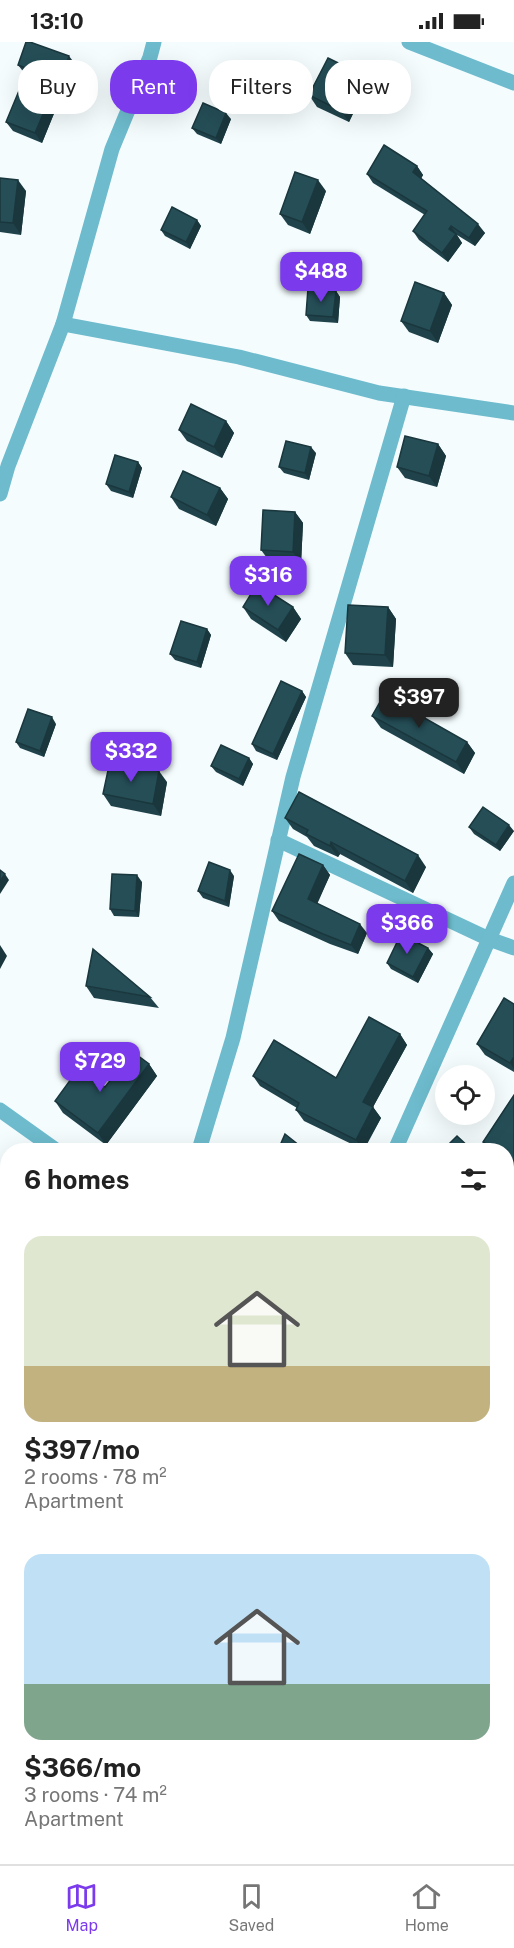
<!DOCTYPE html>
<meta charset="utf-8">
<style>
:root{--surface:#fff;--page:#f2f2f2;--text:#222;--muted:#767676;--line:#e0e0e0;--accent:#7c3aed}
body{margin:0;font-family:"Public Sans",sans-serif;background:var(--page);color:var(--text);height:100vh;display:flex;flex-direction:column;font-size:22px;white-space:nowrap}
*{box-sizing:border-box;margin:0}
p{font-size:20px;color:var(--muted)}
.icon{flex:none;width:33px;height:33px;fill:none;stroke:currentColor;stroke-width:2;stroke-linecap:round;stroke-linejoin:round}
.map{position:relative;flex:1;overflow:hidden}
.drawer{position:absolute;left:0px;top:1101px;width:514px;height:722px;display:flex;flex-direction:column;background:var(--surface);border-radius:24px 24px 0 0;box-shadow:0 6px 24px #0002}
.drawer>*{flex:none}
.guide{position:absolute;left:18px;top:18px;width:478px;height:54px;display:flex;gap:12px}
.buttons{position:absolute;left:435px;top:1023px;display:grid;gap:12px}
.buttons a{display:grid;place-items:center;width:60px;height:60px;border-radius:50%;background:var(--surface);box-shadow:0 6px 24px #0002;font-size:30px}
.price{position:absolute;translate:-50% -51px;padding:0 14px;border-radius:12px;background:var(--accent);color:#fff;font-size:20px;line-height:39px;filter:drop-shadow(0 2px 3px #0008)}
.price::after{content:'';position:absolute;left:50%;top:36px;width:18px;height:14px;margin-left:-9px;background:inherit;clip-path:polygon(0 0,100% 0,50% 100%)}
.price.on{background:#222;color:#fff}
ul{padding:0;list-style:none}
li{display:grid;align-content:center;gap:12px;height:318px;padding:0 24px}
li span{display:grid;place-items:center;height:186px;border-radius:18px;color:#555}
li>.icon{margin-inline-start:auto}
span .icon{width:108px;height:108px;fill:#fffc;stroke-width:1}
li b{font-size:26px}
h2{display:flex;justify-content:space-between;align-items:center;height:72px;padding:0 24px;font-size:26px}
.chip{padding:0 21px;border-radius:24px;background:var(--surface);box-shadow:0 6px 24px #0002;font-size:21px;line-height:54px}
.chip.on{background:var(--accent);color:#fff}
.status{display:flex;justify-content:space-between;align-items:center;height:42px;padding:0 30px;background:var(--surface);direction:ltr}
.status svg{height:16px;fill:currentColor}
.dock{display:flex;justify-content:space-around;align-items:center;height:84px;border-top:2px solid var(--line);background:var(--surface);font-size:16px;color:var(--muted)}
.dock a{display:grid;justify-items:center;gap:3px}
.dock .on{color:var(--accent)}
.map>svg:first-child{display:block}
</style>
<div class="status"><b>13:10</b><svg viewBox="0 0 49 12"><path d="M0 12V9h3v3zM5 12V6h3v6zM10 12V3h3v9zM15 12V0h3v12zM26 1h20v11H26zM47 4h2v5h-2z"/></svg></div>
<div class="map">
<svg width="514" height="1822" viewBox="0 0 514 1822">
<rect width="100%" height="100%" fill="#f4fcfe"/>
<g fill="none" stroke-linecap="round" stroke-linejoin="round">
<g stroke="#6dbbcd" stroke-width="15">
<polyline points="409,0 514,41"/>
<polyline points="63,282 239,315 379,351 514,371"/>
<polyline points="0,452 8,424 63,282 112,107 150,15 154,0"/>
<polyline points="278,798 489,897 514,906"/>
<polyline points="0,1068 56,1108"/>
<polyline points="199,1108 233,996 293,735 404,354"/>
<polyline points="395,1108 514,841"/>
<polyline points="507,1406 514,1401"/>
<polyline points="507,1691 514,1700"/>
<polyline points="0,1770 8,1765"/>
<polyline points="326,1822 335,1815"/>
</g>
</g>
<g fill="#20434b">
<polygon points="18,23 76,23 67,48 64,47 42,101 13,89 6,80 26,33"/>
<polygon points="367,43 349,80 317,65 309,53"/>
<polygon points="231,77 221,102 197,92 192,86"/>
<polygon points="417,124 423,133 421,136 485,191 475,204 457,193 462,201 448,220 419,198 413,189 425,173 373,141 367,132"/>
<polygon points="0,136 26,149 21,193 0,190"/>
<polygon points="326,149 310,192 288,183 280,172"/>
<polygon points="197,178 201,184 190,207 165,194 161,188"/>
<polygon points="336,249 340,255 338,281 310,279 306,273"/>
<polygon points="444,251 452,263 438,301 409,290 401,279"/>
<polygon points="226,379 234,391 222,416 187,399 179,388"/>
<polygon points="438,402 446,414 437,445 405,436 397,425"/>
<polygon points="316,411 309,438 284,431 279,425"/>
<polygon points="138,420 142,426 133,456 111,449 106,442"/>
<polygon points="220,446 228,457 216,484 179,467 171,455"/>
<polygon points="295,470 303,481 301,522 270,520 261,508"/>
<polygon points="243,565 293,565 301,577 286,600 251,577"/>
<polygon points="388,565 396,577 393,625 353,623 345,611"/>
<polygon points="207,587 211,593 201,626 175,618 170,612"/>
<polygon points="302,649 306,655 277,718 256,709 252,702"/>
<polygon points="372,674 467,700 475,711 464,732 381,686"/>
<polygon points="56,682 44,715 20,706 16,700"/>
<polygon points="249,716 253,722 243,744 216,730 211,724"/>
<polygon points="167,740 161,774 111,764 103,752"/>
<polygon points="285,776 426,825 413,851 340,812 338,815 314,804 307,795 293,787"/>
<polygon points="469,785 514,789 500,809 474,792"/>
<polygon points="323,823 330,833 317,861 367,891 358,912 330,902 279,879 272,869"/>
<polygon points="234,834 229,865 203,856 198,849"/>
<polygon points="142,840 139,875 114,874 110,867"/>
<polygon points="428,906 433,912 418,941 391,927 387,921"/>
<polygon points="86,944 150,955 159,966 94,956"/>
<polygon points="514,962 514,1030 485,1013 477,1002"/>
<polygon points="400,992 407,1003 373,1065 381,1076 364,1108 304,1079 296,1068 297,1066 260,1044 253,1034 336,1036"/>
<polygon points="149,1022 157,1034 106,1103 63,1071 55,1059 105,1045"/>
<polygon points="514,1053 514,1126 507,1121 507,1108 489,1108 483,1100"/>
<polygon points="507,1464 514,1475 514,1511 507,1515"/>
<polygon points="0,1500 8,1502 8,1560 0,1553"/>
<polygon points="507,1571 514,1572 514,1624 513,1625 507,1618"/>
<polygon points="507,1627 514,1636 514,1660 507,1665"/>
<polygon points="0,1691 8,1701 8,1726 0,1731"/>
<polygon points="46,1815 104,1815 98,1822 40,1822"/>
<polygon points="305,1815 314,1815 308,1820"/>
</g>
<g fill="#1a373d">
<polygon points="69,14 76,23 67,48 61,38"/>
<polygon points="359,31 367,43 349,80 341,69"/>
<polygon points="58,37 64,47 42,101 35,91"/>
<polygon points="226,71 231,77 221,102 216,96"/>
<polygon points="417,124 423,133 420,139 413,130"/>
<polygon points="18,138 26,149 21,193 13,181"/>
<polygon points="318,138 326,149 310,192 302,180"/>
<polygon points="197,178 201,184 190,207 186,200"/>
<polygon points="478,182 485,191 475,204 469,196"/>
<polygon points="451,184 462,201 448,220 442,211 449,187"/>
<polygon points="336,249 340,255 338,281 333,275"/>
<polygon points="444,251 452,263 438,301 430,289"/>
<polygon points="226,379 234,391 222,416 214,405"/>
<polygon points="438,402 446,414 437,445 429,434"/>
<polygon points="311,405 316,411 309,438 305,431"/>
<polygon points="138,420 142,426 133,456 129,450"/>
<polygon points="220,446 228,457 216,484 207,473"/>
<polygon points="295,470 303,481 301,522 293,510"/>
<polygon points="293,565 301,577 286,600 278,588"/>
<polygon points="388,565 396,577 393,625 385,613"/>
<polygon points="207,587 211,593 201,626 197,620"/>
<polygon points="302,649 306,655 277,718 273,712"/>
<polygon points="52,675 56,682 44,715 40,709"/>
<polygon points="467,700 475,711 464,732 456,720"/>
<polygon points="249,716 253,722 243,744 239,737"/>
<polygon points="159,729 167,740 161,774 153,762"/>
<polygon points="509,783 514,789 500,809 496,803"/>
<polygon points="331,800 340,812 338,815 330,804"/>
<polygon points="418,813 426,825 413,851 405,839"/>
<polygon points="323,823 330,833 315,867 308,857"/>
<polygon points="230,828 234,834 229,865 225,859"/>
<polygon points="5,832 9,838 0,852 0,839"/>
<polygon points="137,833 142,840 139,875 135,869"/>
<polygon points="360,882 367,891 358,912 351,903"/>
<polygon points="0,903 7,914 0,927"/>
<polygon points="428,906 433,912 418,941 413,935"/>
<polygon points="400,992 407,1003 373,1065 381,1076 363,1108 356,1098 363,1060"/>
<polygon points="514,1015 514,1027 510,1021"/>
<polygon points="149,1022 157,1034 106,1103 98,1091"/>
<polygon points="512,1349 514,1352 514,1368 507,1376 507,1356"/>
</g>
<g fill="#254e57" stroke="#1a373d" stroke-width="1.5">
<polygon points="26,0 30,0 69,14 61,38 58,37 35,91 6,80 28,27 18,23"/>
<polygon points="328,16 359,31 341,69 309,53"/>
<polygon points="203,61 226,71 216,96 192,86"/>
<polygon points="384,103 417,124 413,130 478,182 469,196 451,184 449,187 456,192 442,211 413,189 427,169 367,132"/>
<polygon points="295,130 318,138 302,180 280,172"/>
<polygon points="0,136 18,138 13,181 0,180"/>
<polygon points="172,165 197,178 186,200 161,188"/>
<polygon points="415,240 444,251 430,289 401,279"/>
<polygon points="308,246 336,249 333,275 306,273"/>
<polygon points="191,362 226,379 214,405 179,388"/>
<polygon points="405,394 438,402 429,434 397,425"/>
<polygon points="286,399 311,405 305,431 279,425"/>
<polygon points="115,413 138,420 129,450 106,442"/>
<polygon points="183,429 220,446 207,473 171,455"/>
<polygon points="263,468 295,470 293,510 261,508"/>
<polygon points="257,542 293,565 278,588 243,565"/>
<polygon points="348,563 388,565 385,613 345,611"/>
<polygon points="181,579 207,587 197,620 170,612"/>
<polygon points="281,639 302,649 273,712 252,702"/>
<polygon points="384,653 467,700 456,720 372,674"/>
<polygon points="28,667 52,675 40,709 16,700"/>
<polygon points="221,703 249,716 239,737 211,724"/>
<polygon points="110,719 159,729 153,762 103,752"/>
<polygon points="299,750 418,813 405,839 331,800 330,804 306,792 308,788 285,776"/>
<polygon points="483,765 509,783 496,803 469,785"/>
<polygon points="299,812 323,823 308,857 360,882 351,903 323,892 272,869"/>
<polygon points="209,820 230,828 225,859 198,849"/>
<polygon points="0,828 5,832 0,839"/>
<polygon points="112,832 137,833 135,869 110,867"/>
<polygon points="401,892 428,906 413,935 387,921"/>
<polygon points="93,907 150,955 86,944"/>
<polygon points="504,956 514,962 514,1015 510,1021 477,1002"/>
<polygon points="369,975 400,992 363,1060 373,1065 356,1098 296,1068 299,1061 253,1034 274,998 336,1036"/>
<polygon points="133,1010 149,1022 98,1091 55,1059 79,1026 105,1045"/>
<polygon points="514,1053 514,1120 507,1116 507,1108 496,1108 483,1100"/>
<polygon points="285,1092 305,1108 278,1108"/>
<polygon points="457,1094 472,1108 443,1108"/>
<polygon points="8,1286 8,1295 3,1291"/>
<polygon points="507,1344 512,1349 507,1356"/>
<polygon points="507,1465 514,1475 514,1494 507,1498"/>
<polygon points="4,1499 8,1502 8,1555 6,1556 0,1549 0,1500 2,1501"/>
<polygon points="510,1568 514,1572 514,1610 507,1615 507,1571"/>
<polygon points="507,1627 514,1636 514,1650 507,1656"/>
<polygon points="0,1691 8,1701 8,1717 0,1722"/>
<polygon points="46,1815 85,1815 78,1822 40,1822"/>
<polygon points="462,1815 500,1815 505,1822 454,1822 453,1821"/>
<polygon points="206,1819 209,1822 202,1822"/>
</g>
</svg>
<div class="buttons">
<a><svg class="icon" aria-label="locate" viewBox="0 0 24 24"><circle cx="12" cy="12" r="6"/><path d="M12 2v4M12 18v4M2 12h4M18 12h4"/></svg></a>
</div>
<b class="price" style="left:321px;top:261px">$488</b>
<b class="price" style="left:268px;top:565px">$316</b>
<b class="price on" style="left:419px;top:687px">$397</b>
<b class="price" style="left:131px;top:741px">$332</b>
<b class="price" style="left:407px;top:913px">$366</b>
<b class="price" style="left:100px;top:1051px">$729</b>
<div class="guide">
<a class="chip">Buy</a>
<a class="chip on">Rent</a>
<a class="chip">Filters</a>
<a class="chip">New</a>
</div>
<section class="drawer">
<h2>6 homes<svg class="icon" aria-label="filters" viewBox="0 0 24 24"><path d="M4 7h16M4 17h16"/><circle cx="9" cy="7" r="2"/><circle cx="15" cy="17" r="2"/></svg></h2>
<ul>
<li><span style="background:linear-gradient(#dfe7d0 70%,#c2b280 0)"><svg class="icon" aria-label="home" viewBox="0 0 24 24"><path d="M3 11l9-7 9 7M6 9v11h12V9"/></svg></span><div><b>$397/mo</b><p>2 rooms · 78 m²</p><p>Apartment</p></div></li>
<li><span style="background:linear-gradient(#bfe0f5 70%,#7fa58c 0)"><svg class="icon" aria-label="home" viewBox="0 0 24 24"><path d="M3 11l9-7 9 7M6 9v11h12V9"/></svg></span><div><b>$366/mo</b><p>3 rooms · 74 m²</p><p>Apartment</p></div></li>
</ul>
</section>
</div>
<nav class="dock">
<a class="on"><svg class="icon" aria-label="map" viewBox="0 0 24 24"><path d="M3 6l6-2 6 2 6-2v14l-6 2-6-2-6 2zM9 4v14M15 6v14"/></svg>Map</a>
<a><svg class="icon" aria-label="saved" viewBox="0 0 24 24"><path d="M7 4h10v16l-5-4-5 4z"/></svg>Saved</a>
<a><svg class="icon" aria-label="home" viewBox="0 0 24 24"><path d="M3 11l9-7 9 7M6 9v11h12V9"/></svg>Home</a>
</nav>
